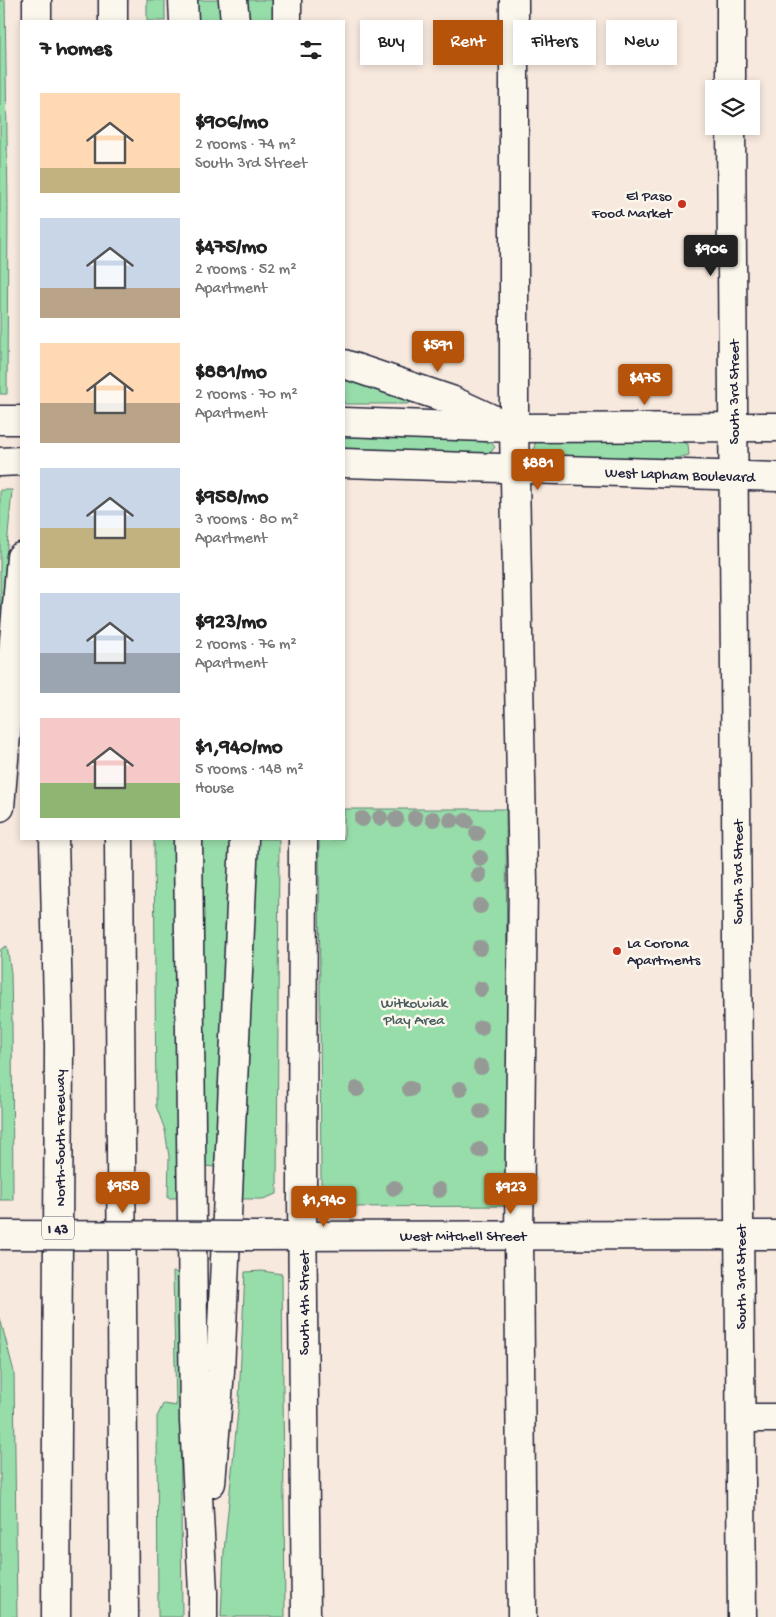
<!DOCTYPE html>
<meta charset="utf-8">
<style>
:root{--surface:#fff;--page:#f6f6f6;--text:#222;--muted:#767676;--accent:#b45309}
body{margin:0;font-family:"Gochi Hand",sans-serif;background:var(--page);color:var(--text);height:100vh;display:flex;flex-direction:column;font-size:19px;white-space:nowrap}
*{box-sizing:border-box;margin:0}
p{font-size:16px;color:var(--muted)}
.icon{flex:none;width:28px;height:28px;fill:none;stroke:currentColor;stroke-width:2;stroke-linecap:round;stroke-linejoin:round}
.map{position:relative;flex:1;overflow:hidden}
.side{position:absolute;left:20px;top:20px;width:325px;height:820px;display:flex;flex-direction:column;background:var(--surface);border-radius:0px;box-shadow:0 2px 8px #0003}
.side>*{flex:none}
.banner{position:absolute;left:360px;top:20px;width:340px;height:45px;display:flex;gap:10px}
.fabs{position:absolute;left:705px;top:80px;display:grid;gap:10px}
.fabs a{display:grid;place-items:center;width:55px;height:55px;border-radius:0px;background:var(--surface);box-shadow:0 2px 8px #0003;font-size:25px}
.price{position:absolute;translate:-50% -42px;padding:0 11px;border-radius:5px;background:var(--accent);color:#fff;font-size:16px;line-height:32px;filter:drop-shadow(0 1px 2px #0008)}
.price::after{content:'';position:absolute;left:50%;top:30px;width:15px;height:11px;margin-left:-8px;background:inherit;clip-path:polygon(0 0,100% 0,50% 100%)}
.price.active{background:#222;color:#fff}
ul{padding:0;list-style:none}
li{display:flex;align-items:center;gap:15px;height:125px;padding:0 20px}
li span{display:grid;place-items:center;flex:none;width:140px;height:100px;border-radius:0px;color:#555}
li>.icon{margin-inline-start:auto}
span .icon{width:60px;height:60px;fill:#fffc;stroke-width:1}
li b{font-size:21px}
h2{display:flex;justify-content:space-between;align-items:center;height:60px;padding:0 20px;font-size:21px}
.chip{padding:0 18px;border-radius:0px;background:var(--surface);box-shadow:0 2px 8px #0003;font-size:18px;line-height:45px}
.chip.active{background:var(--accent);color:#fff}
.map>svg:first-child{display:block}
</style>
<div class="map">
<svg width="776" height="1617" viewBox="0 0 776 1617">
<rect width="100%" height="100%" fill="#f8e9de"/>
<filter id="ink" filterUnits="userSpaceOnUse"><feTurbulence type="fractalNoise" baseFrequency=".02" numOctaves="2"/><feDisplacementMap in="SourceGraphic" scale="10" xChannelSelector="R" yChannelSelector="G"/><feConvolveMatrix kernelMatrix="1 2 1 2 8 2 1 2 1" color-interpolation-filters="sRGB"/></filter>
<g filter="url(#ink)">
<g fill="#97dda9" stroke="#5c8072">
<polygon points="0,0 5,0 8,204 7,394 0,394"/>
<rect x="147" y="0" width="18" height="21"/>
<polygon points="195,0 220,0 222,21 196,21"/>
<polygon points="247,0 275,0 274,21 249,21"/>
<polygon points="344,379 407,398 411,402 407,404 344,404"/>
<polygon points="344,436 489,440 495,447 491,452 482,455 344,451"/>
<polygon points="541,441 679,441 688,444 689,455 677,458 661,459 545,457 537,455 534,449 535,443"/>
<polygon points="0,490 12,490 0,626"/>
<path d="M344 809H506L508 1206 346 1207C331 1202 325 1199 321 1183L319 839H344Z"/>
<polygon points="154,839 176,839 179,1198 168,1198 169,1157 165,1130 156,1106"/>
<polygon points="201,839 230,839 218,1126 214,1167 205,1166"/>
<polygon points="255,839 279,839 277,1194 263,1199 236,1199"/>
<polygon points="7,946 11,973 12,1023 13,1200 0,1200 0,957 1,949"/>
<polygon points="262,1271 282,1274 285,1617 221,1617 224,1551 239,1400 245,1272"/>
<polygon points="173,1272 179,1273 182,1617 158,1617 157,1417 163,1404 176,1406"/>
<polygon points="0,1318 14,1372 17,1617 0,1617"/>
</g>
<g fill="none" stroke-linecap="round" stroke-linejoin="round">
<defs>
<g id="minor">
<polyline points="514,0 514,428 523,882 519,1236 522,1617"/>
<polyline points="731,0 731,89"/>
<polyline points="287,21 287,0"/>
<polyline points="731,126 742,1617"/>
<polyline points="344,364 451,400 501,423"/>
<polyline points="0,420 21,420"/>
<polyline points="344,422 514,428 776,427"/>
<polyline points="0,462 21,461"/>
<polyline points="344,463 776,477"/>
<polyline points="303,839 302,1198 306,1617"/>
<polyline points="247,1236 776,1235"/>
<polyline points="741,1418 776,1418"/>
</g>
<g id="highway">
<polyline points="37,0 37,21"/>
<polyline points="113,0 113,21"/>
<polyline points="183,0 184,21"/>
<polyline points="233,0 235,21"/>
<polyline points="0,807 21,557"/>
<polyline points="54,839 59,1047 56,1617"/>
<polyline points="119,839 124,1617"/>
<polyline points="188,839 194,1421 203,1592 203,1617"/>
<polyline points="211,1483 220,1371 244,839"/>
</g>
</defs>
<use href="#minor" stroke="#22223b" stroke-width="31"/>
<use href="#highway" stroke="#22223b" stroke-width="31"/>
<use href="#minor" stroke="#fbf7ec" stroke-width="28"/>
<use href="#highway" stroke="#fbf7ec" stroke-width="28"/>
<defs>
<polyline id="minor-bridge" points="0,1235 247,1236"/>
</defs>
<use href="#minor-bridge" stroke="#22223b" stroke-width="31" stroke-linecap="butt"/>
<use href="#minor-bridge" stroke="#fbf7ec" stroke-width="28"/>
</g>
<g fill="#969a96">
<circle cx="380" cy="818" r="8"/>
<circle cx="415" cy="818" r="8"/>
<circle cx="362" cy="819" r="8"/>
<circle cx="396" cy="819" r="8"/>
<circle cx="433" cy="819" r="8"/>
<circle cx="451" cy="820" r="8"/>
<circle cx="466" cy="821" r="8"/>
<circle cx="477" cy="833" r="8"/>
<circle cx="480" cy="858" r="8"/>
<circle cx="479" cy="875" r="8"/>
<circle cx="480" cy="906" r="8"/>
<circle cx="480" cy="948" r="8"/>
<circle cx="481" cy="989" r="8"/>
<circle cx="481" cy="1028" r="8"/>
<circle cx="481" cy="1067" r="8"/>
<circle cx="357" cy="1089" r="8"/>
<circle cx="410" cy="1089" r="8"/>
<circle cx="460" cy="1089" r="8"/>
<circle cx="481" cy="1111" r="8"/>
<circle cx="480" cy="1150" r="8"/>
<circle cx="394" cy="1188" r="8"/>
<circle cx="439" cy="1190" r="8"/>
</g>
</g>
<g fill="#c8321e" stroke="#fbf7ec" stroke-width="2">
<circle cx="682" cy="204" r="5"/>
<circle cx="617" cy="951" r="5"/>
</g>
<g text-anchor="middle" stroke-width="5" stroke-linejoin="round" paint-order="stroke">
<rect fill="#fbf7ec" stroke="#636270" stroke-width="1" x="42" y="1216.5" width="32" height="23" rx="4"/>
<g font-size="14" font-weight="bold" fill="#22223b">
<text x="58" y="1233">I 43</text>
</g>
<g font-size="15" fill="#22223b" stroke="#fbf7ec" text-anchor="end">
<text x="672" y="200">El Paso<tspan x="672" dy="17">Food Market</tspan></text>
<text x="627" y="947" text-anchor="start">La Corona<tspan x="627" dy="17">Apartments</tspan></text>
</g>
<g font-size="15" fill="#22223b" stroke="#fbf7ec">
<text transform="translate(733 392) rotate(-90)" y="5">South 3rd Street</text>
<text transform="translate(680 474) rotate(2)" y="5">West Lapham Boulevard</text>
<text transform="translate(737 872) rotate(-90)" y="5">South 3rd Street</text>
<text transform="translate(59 1138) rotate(-90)" y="5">North-South Freeway</text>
<text x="463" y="1240">West Mitchell Street</text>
<text transform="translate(740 1277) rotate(-90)" y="5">South 3rd Street</text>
<text transform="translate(303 1303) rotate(-90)" y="5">South 4th Street</text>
</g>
<g font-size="15" fill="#455a5c" stroke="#fbf7ec">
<text x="414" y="1007">Witkowiak<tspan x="414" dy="17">Play Area</tspan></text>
</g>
</g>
</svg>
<div class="fabs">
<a><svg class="icon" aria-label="layers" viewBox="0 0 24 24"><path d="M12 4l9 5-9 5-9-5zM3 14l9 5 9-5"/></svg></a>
</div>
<b class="price active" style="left:711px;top:277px">$906</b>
<b class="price" style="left:438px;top:373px">$591</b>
<b class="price" style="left:645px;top:406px">$475</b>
<b class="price" style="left:538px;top:491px">$881</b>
<b class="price" style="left:123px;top:1214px">$958</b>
<b class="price" style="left:511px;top:1215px">$923</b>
<b class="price" style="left:324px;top:1228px">$1,940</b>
<div class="banner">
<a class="chip">Buy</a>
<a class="chip active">Rent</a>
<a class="chip">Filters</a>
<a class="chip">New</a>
</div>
<section class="side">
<h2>7 homes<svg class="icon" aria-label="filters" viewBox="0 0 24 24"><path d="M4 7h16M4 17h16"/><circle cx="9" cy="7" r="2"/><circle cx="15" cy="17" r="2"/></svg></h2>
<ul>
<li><span style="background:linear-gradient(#ffd9b3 75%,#c2b280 0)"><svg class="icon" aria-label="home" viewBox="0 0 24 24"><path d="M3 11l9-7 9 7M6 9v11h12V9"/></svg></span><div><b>$906/mo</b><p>2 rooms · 74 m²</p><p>South 3rd Street</p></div></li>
<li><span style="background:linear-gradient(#c9d6e8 70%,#b9a48a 0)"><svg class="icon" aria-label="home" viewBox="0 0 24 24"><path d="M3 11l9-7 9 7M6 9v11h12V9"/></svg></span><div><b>$475/mo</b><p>2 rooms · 52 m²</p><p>Apartment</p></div></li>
<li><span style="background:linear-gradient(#ffd9b3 60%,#b9a48a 0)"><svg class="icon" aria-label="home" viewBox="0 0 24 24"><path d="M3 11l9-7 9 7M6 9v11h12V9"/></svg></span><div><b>$881/mo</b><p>2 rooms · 70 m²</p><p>Apartment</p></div></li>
<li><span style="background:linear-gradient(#c9d6e8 60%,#c2b280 0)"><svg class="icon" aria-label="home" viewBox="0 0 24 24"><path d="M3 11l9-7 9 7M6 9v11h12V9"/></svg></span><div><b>$958/mo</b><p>3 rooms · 80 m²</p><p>Apartment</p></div></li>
<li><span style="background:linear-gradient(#c9d6e8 60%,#9aa5b1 0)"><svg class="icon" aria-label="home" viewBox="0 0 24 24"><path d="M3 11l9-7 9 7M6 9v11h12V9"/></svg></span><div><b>$923/mo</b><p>2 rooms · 76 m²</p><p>Apartment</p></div></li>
<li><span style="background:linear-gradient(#f6c9c9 65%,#8fb573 0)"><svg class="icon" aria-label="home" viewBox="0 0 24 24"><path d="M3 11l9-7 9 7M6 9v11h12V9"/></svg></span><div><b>$1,940/mo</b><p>5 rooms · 148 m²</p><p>House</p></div></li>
</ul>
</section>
</div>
